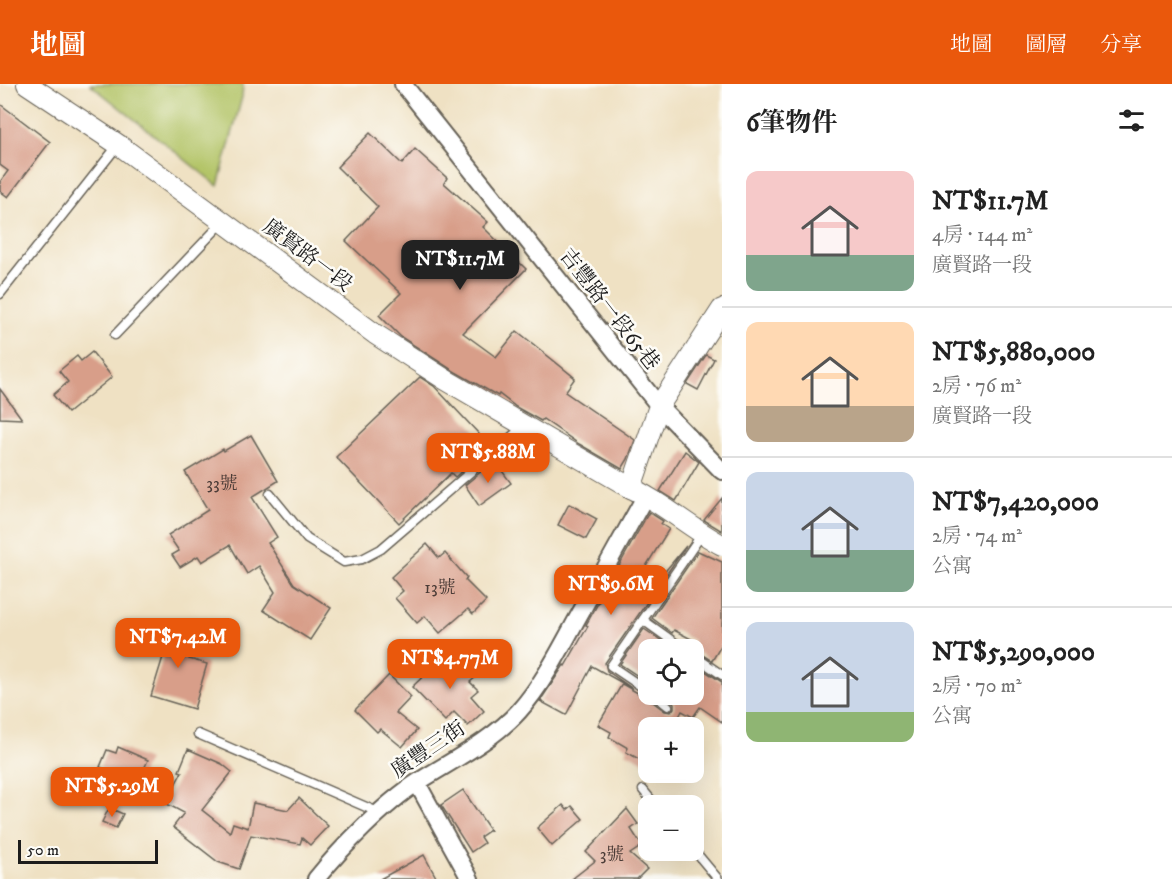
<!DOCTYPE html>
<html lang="zh-TW">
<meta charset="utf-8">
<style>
:root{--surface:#fff;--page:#f6f6f6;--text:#222;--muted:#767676;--line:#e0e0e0;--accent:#ea580c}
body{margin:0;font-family:"IM FELL DW Pica","Noto Serif TC",serif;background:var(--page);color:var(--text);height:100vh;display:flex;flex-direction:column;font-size:22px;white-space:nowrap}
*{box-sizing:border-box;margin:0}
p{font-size:20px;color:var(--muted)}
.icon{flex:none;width:33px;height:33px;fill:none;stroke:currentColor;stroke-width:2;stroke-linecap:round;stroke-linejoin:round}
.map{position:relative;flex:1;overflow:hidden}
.panel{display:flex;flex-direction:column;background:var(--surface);width:450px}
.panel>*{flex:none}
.tools{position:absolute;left:638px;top:555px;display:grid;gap:12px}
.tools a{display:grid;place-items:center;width:66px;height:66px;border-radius:12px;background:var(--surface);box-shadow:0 6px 24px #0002;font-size:30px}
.scale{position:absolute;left:18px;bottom:15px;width:140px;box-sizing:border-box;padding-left:6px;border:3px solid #1c1c1c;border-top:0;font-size:16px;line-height:21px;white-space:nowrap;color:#1c1c1c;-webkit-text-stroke:4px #fdfcf7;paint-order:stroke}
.price{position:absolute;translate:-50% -51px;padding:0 14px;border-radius:12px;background:var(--accent);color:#fff;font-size:20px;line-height:39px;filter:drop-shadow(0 2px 3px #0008)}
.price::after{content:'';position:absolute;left:50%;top:36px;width:18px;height:14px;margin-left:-9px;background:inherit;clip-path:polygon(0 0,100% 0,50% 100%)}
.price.on{background:#222;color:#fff}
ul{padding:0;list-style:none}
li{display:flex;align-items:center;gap:18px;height:150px;padding:0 24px}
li+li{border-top:2px solid var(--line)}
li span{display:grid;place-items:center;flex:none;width:168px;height:120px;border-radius:12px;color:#555}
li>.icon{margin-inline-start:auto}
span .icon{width:72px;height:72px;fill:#fffc;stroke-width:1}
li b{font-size:26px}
h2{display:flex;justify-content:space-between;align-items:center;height:72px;padding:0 24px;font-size:26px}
header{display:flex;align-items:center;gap:36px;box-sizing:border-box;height:84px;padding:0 30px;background:var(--accent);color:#fff}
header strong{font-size:28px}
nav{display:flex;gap:33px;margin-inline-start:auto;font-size:21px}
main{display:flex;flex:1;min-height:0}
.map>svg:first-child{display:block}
</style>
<header>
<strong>地圖</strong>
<nav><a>地圖</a><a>圖層</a><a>分享</a></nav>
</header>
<main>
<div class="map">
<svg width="722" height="795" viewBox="0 0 722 795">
<rect width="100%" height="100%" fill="#fdfcf7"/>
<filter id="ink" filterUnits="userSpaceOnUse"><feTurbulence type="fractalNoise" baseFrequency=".0167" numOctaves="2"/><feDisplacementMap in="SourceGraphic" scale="12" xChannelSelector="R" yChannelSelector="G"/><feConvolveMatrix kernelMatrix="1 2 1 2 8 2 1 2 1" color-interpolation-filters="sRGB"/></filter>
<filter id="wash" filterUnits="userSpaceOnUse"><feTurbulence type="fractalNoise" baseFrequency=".008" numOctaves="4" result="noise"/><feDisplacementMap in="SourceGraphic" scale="24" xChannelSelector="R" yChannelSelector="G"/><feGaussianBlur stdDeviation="1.35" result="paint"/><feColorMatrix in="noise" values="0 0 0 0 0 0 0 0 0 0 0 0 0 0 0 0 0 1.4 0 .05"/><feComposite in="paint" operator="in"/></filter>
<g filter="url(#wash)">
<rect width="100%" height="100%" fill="#efe1c3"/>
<polygon fill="#b3c467" stroke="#687042" stroke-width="1.5" points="90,0 243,0 242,13 218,102"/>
<g id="blocks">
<g fill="#d89e89">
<polygon points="0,20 50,58 8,113 0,107 0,98 8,87 0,81"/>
<polygon points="370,49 402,80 415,65 447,94 444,99 488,138 483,143 526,185 463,249 496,273 517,247 575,294 565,308 635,356 628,375 622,385 579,360 543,335 541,337 516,323 499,310 498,312 452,286 401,253 379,231 401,209 346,157 378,123 337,83"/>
<polygon points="92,268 112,293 68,329 53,311 68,298 59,287 77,272 81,277"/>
<polygon points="706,271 714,275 698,306 687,300"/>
<polygon points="420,293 434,302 479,350 469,360 480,371 455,393 451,389 399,439 336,373"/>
<polygon points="0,305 22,335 0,334"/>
<polygon points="251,351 278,397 252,413 277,453 268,459 294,500 331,524 310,556 263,526 275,508 259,482 247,490 230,461 202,478 198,472 180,483 172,471 179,467 168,451 208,426 185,388 223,365 224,367"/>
<polygon points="685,367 699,378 676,417 660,407"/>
<polygon points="497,380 511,399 479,422 465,401 489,381 491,384"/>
<polygon points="722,414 722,447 704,436"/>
<polygon points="569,420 597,435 586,455 558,441"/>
<polygon points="649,428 663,437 661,440 669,445 643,487 657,497 686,462 605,579 607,587 633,605 592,582 566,631 540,617 564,581 565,582 588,542 586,541"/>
<polygon points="427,460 439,474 445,469 467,494 465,496 486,517 473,530 468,525 440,549 425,532 417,539 395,514 403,507 391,493"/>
<polygon points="698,467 722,478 722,560 712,577 693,565 693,556 674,546 672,549 652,534"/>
<polygon points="160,543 195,553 189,575 207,580 194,625 151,612 163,573 153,570"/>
<polygon points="644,545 665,559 661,566 648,566 648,584 641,594 620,580"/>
<polygon points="451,566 476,593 470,598 478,606 471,612 484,627 468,642 454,628 445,637 412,603"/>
<polygon points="693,579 722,598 722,638 700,623 693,633 682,627 673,644 648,644 648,680 626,668 628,664 609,653 611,648 598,641 622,600 650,616 665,627 671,628 674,624 674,619 664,610 693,610"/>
<polygon points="389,591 411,613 396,629 417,646 402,663 380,645 377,648 355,626"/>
<polygon points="118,663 148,676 136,703 108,691 110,688 100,683 107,666 116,669"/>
<polygon points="188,665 222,680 232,688 202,726 230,748 233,739 248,744 253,719 288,726 299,714 328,742 310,761 302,754 300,760 251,751 239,785 218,778 173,743 184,729 165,719 182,688 179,687"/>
<polygon points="463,706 490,746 480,753 484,759 471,768 441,721"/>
<polygon points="563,721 567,726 572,722 583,735 552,762 537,744"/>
<polygon points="109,724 123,730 116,744 102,738"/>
<polygon points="627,725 638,740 631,745 642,762 630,770 647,785 637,795 572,795 595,777 586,768"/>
<polygon points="424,771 437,795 380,795"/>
</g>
</g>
</g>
<g filter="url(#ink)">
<use href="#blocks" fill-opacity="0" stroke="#666156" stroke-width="1.5"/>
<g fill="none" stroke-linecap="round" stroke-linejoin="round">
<defs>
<g id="service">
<polyline points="0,210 118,61"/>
<polyline points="115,251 223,138"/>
<polyline points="270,410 307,455 344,478 362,475 381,465 524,342"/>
<polyline points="643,536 685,566"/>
<polyline points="693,571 722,591"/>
<polyline points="648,607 611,582 702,450"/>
<polyline points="653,610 668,622"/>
<polyline points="198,650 380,729"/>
<polyline points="643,706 656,722"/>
<polyline points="693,765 718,795"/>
</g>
<g id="minor">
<polyline points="403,0 659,322 722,387"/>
<polyline points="417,699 470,795"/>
<path d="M316 795C342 763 384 720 418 698 451 677 493 656 519 627 543 600 560 566 577 535 600 494 623 452 646 411"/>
</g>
<g id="tertiary">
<path d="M27 0 119 61 375 250 446 296 631 404C663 419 690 444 722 461"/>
<polyline points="631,404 659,322 722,225"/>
</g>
</defs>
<use href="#service" stroke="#666156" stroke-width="11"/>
<use href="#minor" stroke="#666156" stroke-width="20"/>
<use href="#tertiary" stroke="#666156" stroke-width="22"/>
<use href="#service" stroke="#fff" stroke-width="8"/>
<use href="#minor" stroke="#fff" stroke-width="16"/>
<use href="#tertiary" stroke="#fff" stroke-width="20"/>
</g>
</g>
<g text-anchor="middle" stroke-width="5" stroke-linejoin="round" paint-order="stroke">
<g font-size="18" fill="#4b3c37">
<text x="222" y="405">33號</text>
<text x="440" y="509">13號</text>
<text x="612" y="776">3號</text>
</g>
<g font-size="21" fill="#1c1c1c" stroke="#fdfcf7">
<text transform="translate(308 171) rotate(37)" y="7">廣賢路一段</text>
<text transform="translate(610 225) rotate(52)" y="7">吉豐路一段65巷</text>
<text transform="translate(428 665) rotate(-34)" y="7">廣豐三街</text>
</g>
</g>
</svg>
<div class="tools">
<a><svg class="icon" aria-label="locate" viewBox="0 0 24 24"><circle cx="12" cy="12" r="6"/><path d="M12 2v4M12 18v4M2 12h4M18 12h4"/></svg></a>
<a>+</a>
<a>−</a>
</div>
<div class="scale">50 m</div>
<b class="price on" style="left:460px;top:207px">NT$11.7M</b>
<b class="price" style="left:488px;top:400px">NT$5.88M</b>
<b class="price" style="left:611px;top:532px">NT$9.6M</b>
<b class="price" style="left:178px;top:585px">NT$7.42M</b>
<b class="price" style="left:450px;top:606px">NT$4.77M</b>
<b class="price" style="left:112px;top:734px">NT$5.29M</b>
</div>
<section class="panel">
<h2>6筆物件<svg class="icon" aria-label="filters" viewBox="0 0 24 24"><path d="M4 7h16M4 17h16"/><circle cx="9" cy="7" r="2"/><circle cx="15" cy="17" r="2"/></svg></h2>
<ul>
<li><span style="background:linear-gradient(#f6c9c9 70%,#7fa58c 0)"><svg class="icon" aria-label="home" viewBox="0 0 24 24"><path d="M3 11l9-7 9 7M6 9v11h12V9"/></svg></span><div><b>NT$11.7M</b><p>4房 · 144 m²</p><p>廣賢路一段</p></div></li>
<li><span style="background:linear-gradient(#ffd9b3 70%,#b9a48a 0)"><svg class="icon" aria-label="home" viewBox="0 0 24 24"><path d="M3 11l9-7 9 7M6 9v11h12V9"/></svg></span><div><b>NT$5,880,000</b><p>2房 · 76 m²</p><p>廣賢路一段</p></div></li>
<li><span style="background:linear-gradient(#c9d6e8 65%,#7fa58c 0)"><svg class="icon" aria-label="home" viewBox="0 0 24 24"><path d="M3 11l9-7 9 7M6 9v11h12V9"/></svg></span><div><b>NT$7,420,000</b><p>2房 · 74 m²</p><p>公寓</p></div></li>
<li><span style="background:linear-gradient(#c9d6e8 75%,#8fb573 0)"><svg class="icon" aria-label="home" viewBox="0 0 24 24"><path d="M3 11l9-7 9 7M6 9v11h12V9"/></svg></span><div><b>NT$5,290,000</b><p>2房 · 70 m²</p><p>公寓</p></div></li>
</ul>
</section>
</main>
